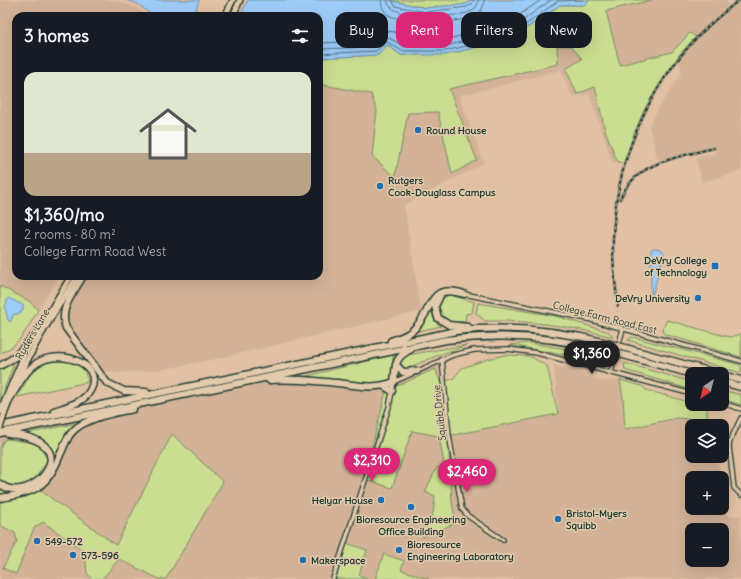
<!DOCTYPE html>
<meta charset="utf-8">
<style>
:root{--surface:#171b24;--page:#20242c;--text:#f1f3f6;--muted:#9ea1a6;--accent:#db2777}
body{margin:0;font-family:Delius,sans-serif;background:var(--page);color:var(--text);height:100vh;display:flex;flex-direction:column;font-size:15px;white-space:nowrap}
*{box-sizing:border-box;margin:0}
p{font-size:13px;color:var(--muted)}
.icon{flex:none;width:22px;height:22px;fill:none;stroke:currentColor;stroke-width:2;stroke-linecap:round;stroke-linejoin:round}
.map{position:relative;flex:1;overflow:hidden}
.drawer{position:absolute;left:12px;top:12px;width:311px;height:268px;display:flex;flex-direction:column;background:var(--surface);border-radius:12px;box-shadow:0 4px 16px #0002}
.drawer>*{flex:none}
.hud{position:absolute;left:335px;top:12px;width:346px;height:36px;display:flex;gap:8px}
.needle{width:26px;rotate:215deg}
.fabs{position:absolute;left:685px;top:367px;display:grid;gap:8px}
.fabs a{display:grid;place-items:center;width:44px;height:44px;border-radius:8px;background:var(--surface);box-shadow:0 4px 16px #0002;font-size:20px}
.price{position:absolute;translate:-50% -34px;padding:0 9px;border-radius:14px;background:var(--accent);color:#fff;font-size:13px;line-height:26px;filter:drop-shadow(0 1px 2px #0008)}
.price::after{content:'';position:absolute;left:50%;top:24px;width:12px;height:9px;margin-left:-6px;background:inherit;clip-path:polygon(0 0,100% 0,50% 100%)}
.price.on{background:#222;color:#fff}
ul{padding:0;list-style:none}
li{display:grid;align-content:center;gap:8px;height:212px;padding:0 12px}
li span{display:grid;place-items:center;height:124px;border-radius:12px;color:#555}
li>.icon{margin-inline-start:auto}
span .icon{width:72px;height:72px;fill:#fffc;stroke-width:1}
li b{font-size:17px}
h2{display:flex;justify-content:space-between;align-items:center;height:48px;padding:0 12px;font-size:17px}
.tag{padding:0 14px;border-radius:12px;background:var(--surface);box-shadow:0 4px 16px #0002;font-size:14px;line-height:36px}
.tag.on{background:var(--accent);color:#fff}
.map>svg:first-child{display:block}
</style>
<div class="map">
<svg width="741" height="579" viewBox="0 0 741 579">
<rect width="100%" height="100%" fill="#e2c0a4"/>
<filter id="ink" filterUnits="userSpaceOnUse"><feTurbulence type="fractalNoise" baseFrequency=".025" numOctaves="2"/><feDisplacementMap in="SourceGraphic" scale="8" xChannelSelector="R" yChannelSelector="G"/><feConvolveMatrix kernelMatrix="1 2 1 2 8 2 1 2 1" color-interpolation-filters="sRGB"/></filter>
<g filter="url(#ink)">
<g fill="#d3b298" fill-rule="evenodd">
<polygon points="0,0 115,0 136,8 147,16 16,16 16,276 59,276 20,340 13,347 0,353"/>
<polygon points="596,0 727,0 728,6 735,0 741,0 741,171 702,182 696,159 716,154 714,146 658,161 649,126 659,107 682,72 678,56 696,37 640,90 614,166 589,94 572,97 561,70 459,96 484,163 404,205 421,311 211,360 160,370 116,373 100,369 66,327 66,305 69,276 319,276 319,62"/>
<path d="M442 361 448 429 558 414 554 365 602 381 620 380 623 398 625 429 677 418 712 421V426H692V456H717L720 478H692V508H722V488L727 516H741V579H0V433L244 381 282 379 400 383ZM692 530H722V560H692Z"/>
</g>
<g fill="#cbdd91" stroke="#758d62">
<polygon points="388,0 471,0 466,4 426,8"/>
<polygon points="589,0 652,0 606,11 620,65 672,52 690,33 696,37 678,56 644,110 623,164 617,161 605,130 595,87 577,94 566,69 582,59 571,46 557,46 558,64 449,89 477,160 452,174 438,112 408,113 395,177 372,156 377,111 371,94 319,84 319,58 378,55 387,45 401,55 419,54 511,39 560,5 584,5"/>
<path d="M0 286 29 301 38 310C28 327 20 346 0 353Z"/>
<path d="M450 295 474 302 472 313 466 314 465 321C462 321 456 323 452 323 435 321 433 300 450 295Z"/>
<path d="M478 303 555 316 609 332 613 337C569 326 530 320 485 321L476 313Z"/>
<polygon points="431,311 435,322 441,326 418,331"/>
<polygon points="667,320 725,336 731,337 741,334 741,357 664,334 663,328"/>
<polygon points="632,337 741,365 741,373 628,340"/>
<polygon points="529,343 579,351 607,359 605,364 599,365 564,355 510,345"/>
<polygon points="467,345 436,356 408,368 402,369 399,366 400,361 407,355"/>
<polygon points="393,355 392,379 383,384 323,380 307,376"/>
<polygon points="505,355 529,356 547,366 558,414 448,436 452,502 456,523 423,537 421,529 432,522 435,496 425,492 436,469 444,464 439,436 412,431 392,488 364,479 386,391 435,369 441,382 453,379 462,368 488,359"/>
<path d="M57 358C76 362 83 362 88 382L17 397 30 375 39 364Z"/>
<polygon points="14,363 0,401 0,368"/>
<polygon points="624,363 692,382 692,390 625,370"/>
<polygon points="620,380 642,386 646,390 707,407 707,421 677,418 625,429 623,398"/>
<polygon points="722,390 741,395 741,405 722,399"/>
<path d="M83 422 70 432 52 469C51 448 48 443 29 433Z"/>
<polygon points="172,434 223,482 166,579 159,579 119,559 102,579 92,579 87,573 85,552 43,522 34,528 16,574 3,568 17,541 15,533 0,525 0,448 4,440 8,439 38,444 48,460 37,476 40,488 44,493 116,545"/>
<polygon points="343,542 367,550 359,575 369,579 333,579"/>
<polygon points="384,554 404,561 401,570 429,579 375,579"/>
</g>
<g fill="#9eccf9" stroke="#6b93aa">
<polygon points="126,0 199,0 194,16 153,16 138,4"/>
<polygon points="248,0 388,0 426,8 466,4 471,0 589,0 584,5 560,5 511,39 445,55 401,55 387,45 378,55 319,58 319,16 240,16"/>
<polygon points="653,248 661,249 664,253 651,299 651,250"/>
<polygon points="8,298 23,305 23,310 18,314 14,314 10,322 8,320 5,308"/>
</g>
<g fill="none" stroke-linecap="round" stroke-linejoin="round">
<g stroke="#527683" stroke-width="1">
<path d="M381 0C381 5 383 10 387 14 401 24 457 24 473 17 480 14 484 8 484 0"/>
<path d="M387 0C388 21 455 18 470 12 475 10 478 5 478 0"/>
<polyline points="392,0 395,6 426,12 467,7 472,4 473,0"/>
<polyline points="319,43 371,41 380,33 387,31 395,32 406,40 444,40 505,25 541,0"/>
<polyline points="319,49 373,47 382,38 387,37 404,46 445,46 508,31 551,0"/>
<polyline points="319,54 376,51 387,42 402,51 445,51 510,36 558,1 583,0"/>
</g>
<defs>
<g id="street">
<polyline points="464,294 588,319 741,361"/>
<polyline points="442,359 449,435 462,509 468,516 503,540"/>
<polyline points="611,372 623,329"/>
<polyline points="722,403 741,409"/>
<polyline points="741,418 730,441 729,446 734,488 741,495"/>
<polyline points="333,579 389,407 394,382 398,380 453,355 474,350 508,349 537,353 692,394"/>
</g>
<g id="secondary">
<polyline points="225,16 233,0"/>
<polyline points="233,16 240,0"/>
<polyline points="0,412 25,353 71,276"/>
<path d="M4 415C23 362 47 322 78 276"/>
</g>
<g id="highway">
<path d="M83 276C74 292 58 309 66 328L107 383 124 391 146 392"/>
<polyline points="440,296 435,306 438,318 449,325 468,327"/>
<path d="M391 341C398 338 407 336 413 330 434 312 426 282 464 294"/>
<polyline points="629,349 720,374"/>
<polyline points="627,356 692,374"/>
<polyline points="396,365 403,372 417,371"/>
<polyline points="0,366 15,357 33,337"/>
<polyline points="722,375 741,380"/>
<path d="M269 380C292 378 314 381 337 383 357 385 374 390 394 382 396 364 394 358 411 349"/>
<polyline points="722,382 741,387"/>
<polyline points="384,386 392,391"/>
<path d="M11 397C18 385 25 371 37 363 62 347 110 366 87 395 79 404 65 407 54 411"/>
<path d="M0 426 456 331C508 325 557 330 607 343"/>
<path d="M0 433 446 340C500 333 552 336 605 350"/>
<path d="M0 484C31 509 92 440 8 434"/>
<path d="M0 498C34 493 47 488 60 455 64 447 66 438 73 431 87 417 115 413 133 409"/>
</g>
</defs>
<use href="#street" stroke="#1f3d34" stroke-width="6"/>
<use href="#secondary" stroke="#1f3d34" stroke-width="8"/>
<use href="#highway" stroke="#1f3d34" stroke-width="9"/>
<use href="#street" stroke="#e4caac" stroke-width="3.5"/>
<use href="#secondary" stroke="#e4caac" stroke-width="5"/>
<use href="#highway" stroke="#e4caac" stroke-width="6"/>
<defs>
<g id="rail">
<path d="M620 199C636 161 679 157 714 148"/>
<path d="M618 306C615 283 612 261 613 239 615 168 643 98 690 45 704 28 722 14 739 0"/>
</g>
</defs>
<use href="#rail" stroke="#1f3d34" stroke-width="2.5"/>
<use href="#rail" stroke="#e4caac" stroke-width="1" stroke-dasharray="3" stroke-linecap="butt"/>
<defs>
<polyline id="secondary-bridge" points="0,428 4,415"/>
<g id="highway-bridge">
<polyline points="607,343 629,349"/>
<polyline points="605,350 627,356"/>
</g>
</defs>
<use href="#secondary-bridge" stroke="#1f3d34" stroke-width="8" stroke-linecap="butt"/>
<use href="#highway-bridge" stroke="#1f3d34" stroke-width="9" stroke-linecap="butt"/>
<use href="#secondary-bridge" stroke="#e4caac" stroke-width="5"/>
<use href="#highway-bridge" stroke="#e4caac" stroke-width="6"/>
</g>
</g>
<g fill="#1f6fb2" stroke="#e4caac" stroke-width="1.5">
<circle cx="418" cy="130" r="4"/>
<circle cx="380" cy="186" r="4"/>
<rect x="711" y="262" width="8" height="8" rx="2"/>
<circle cx="698" cy="298" r="4"/>
<circle cx="381" cy="500" r="4"/>
<circle cx="411" cy="507" r="4"/>
<circle cx="558" cy="519" r="4"/>
<circle cx="37" cy="541" r="4"/>
<circle cx="399" cy="550" r="4"/>
<circle cx="73" cy="555" r="4"/>
<circle cx="303" cy="560" r="4"/>
</g>
<g text-anchor="middle" stroke-width="3" stroke-linejoin="round" paint-order="stroke">
<g font-size="10" font-weight="bold" fill="#1f3d34" stroke="#e4caac" text-anchor="start">
<text x="426" y="134">Round House</text>
<text x="388" y="184">Rutgers<tspan x="388" dy="12">Cook-Douglass Campus</tspan></text>
<text x="707" y="264" text-anchor="end">DeVry College<tspan x="707" dy="12">of Technology</tspan></text>
<text x="690" y="302" text-anchor="end">DeVry University</text>
<text x="373" y="504" text-anchor="end">Helyar House</text>
<text x="566" y="517">Bristol-Myers<tspan x="566" dy="12">Squibb</tspan></text>
<text x="411" y="523" text-anchor="middle">Bioresource Engineering<tspan x="411" dy="12">Office Building</tspan></text>
<text x="45" y="545">549-572</text>
<text x="407" y="548">Bioresource<tspan x="407" dy="12">Engineering Laboratory</tspan></text>
<text x="81" y="559">573-596</text>
<text x="311" y="564">Makerspace</text>
</g>
<g font-size="10" fill="#1f3d34" stroke="#e4caac">
<text transform="translate(605 317) rotate(14)" y="4">College Farm Road East</text>
<text transform="translate(32 334) rotate(-60)" y="4">Ryders Lane</text>
<text transform="translate(439 413) rotate(-96)" y="4">Squibb Drive</text>
</g>
</g>
</svg>
<div class="fabs">
<a><svg class="needle" viewBox="-14 -14 28 28"><path d="M0-13l5 13h-10z" fill="#e53935"/><path d="M0 13l5-13h-10z" fill="#9ea1a6"/></svg></a>
<a><svg class="icon" aria-label="layers" viewBox="0 0 24 24"><path d="M12 4l9 5-9 5-9-5zM3 14l9 5 9-5"/></svg></a>
<a>+</a>
<a>−</a>
</div>
<b class="price on" style="left:592px;top:375px">$1,360</b>
<b class="price" style="left:372px;top:482px">$2,310</b>
<b class="price" style="left:467px;top:493px">$2,460</b>
<div class="hud">
<a class="tag">Buy</a>
<a class="tag on">Rent</a>
<a class="tag">Filters</a>
<a class="tag">New</a>
</div>
<section class="drawer">
<h2>3 homes<svg class="icon" aria-label="filters" viewBox="0 0 24 24"><path d="M4 7h16M4 17h16"/><circle cx="9" cy="7" r="2"/><circle cx="15" cy="17" r="2"/></svg></h2>
<ul>
<li><span style="background:linear-gradient(#dfe7d0 65%,#b9a48a 0)"><svg class="icon" aria-label="home" viewBox="0 0 24 24"><path d="M3 11l9-7 9 7M6 9v11h12V9"/></svg></span><div><b>$1,360/mo</b><p>2 rooms · 80 m²</p><p>College Farm Road West</p></div></li>
</ul>
</section>
</div>
